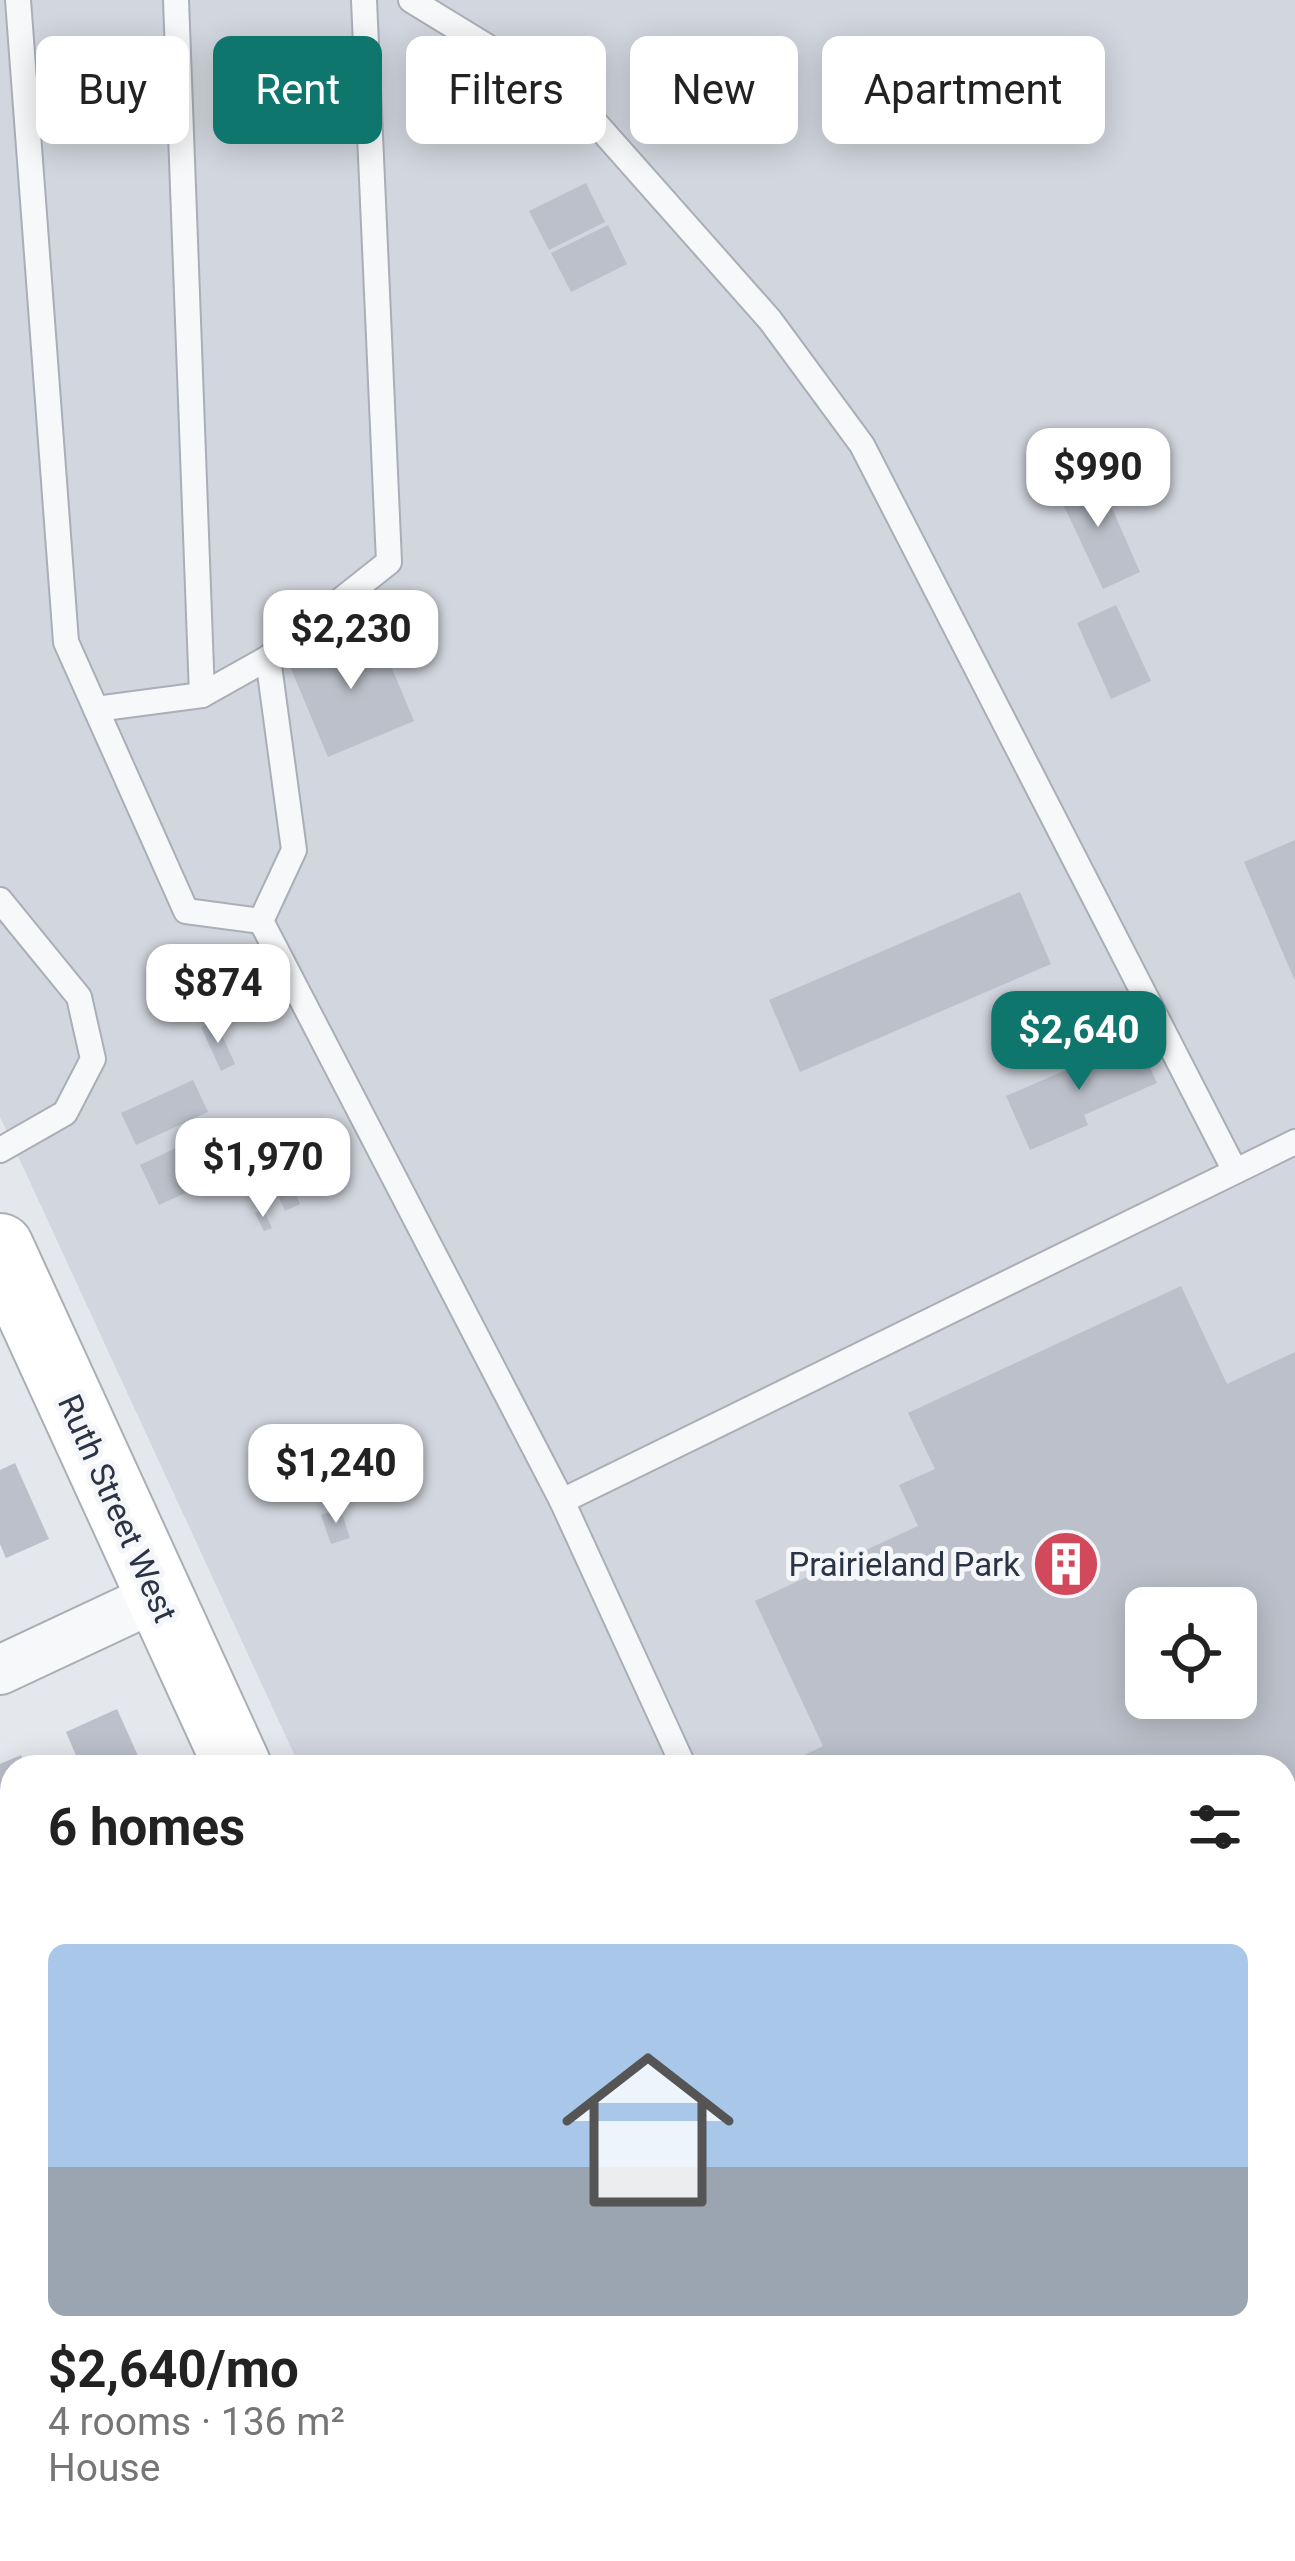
<!DOCTYPE html>
<meta charset="utf-8">
<style>
:root{--surface:#fff;--page:#f2f2f2;--text:#222;--muted:#767676;--accent:#0f766e}
body{margin:0;font-family:Roboto,sans-serif;background:var(--page);color:var(--text);height:100vh;display:flex;flex-direction:column;font-size:45px;white-space:nowrap}
*{box-sizing:border-box;margin:0}
p{font-size:39px;color:var(--muted)}
.icon{flex:none;width:66px;height:66px;fill:none;stroke:currentColor;stroke-width:2;stroke-linecap:round;stroke-linejoin:round}
.map{position:relative;flex:1;overflow:hidden}
.side{position:absolute;left:0px;top:1755px;width:1296px;height:807px;display:flex;flex-direction:column;background:var(--surface);border-radius:36px 36px 0 0;box-shadow:0 6px 30px #0003}
.side>*{flex:none}
.guide{position:absolute;left:36px;top:36px;width:1224px;height:108px;display:flex;gap:24px}
.fabs{position:absolute;left:1125px;top:1587px;display:grid;gap:24px}
.fabs a{display:grid;place-items:center;width:132px;height:132px;border-radius:18px;background:var(--surface);box-shadow:0 6px 30px #0003;font-size:60px}
.price{position:absolute;translate:-50% -102px;padding:0 27px;border-radius:24px;background:#fff;color:#222;font-size:39px;line-height:78px;filter:drop-shadow(0 3px 6px #0008)}
.price::after{content:'';position:absolute;left:50%;top:72px;width:36px;height:27px;margin-left:-18px;background:inherit;clip-path:polygon(0 0,100% 0,50% 100%)}
.price.on{background:var(--accent);color:#fff}
ul{padding:0;list-style:none}
li{display:grid;align-content:center;gap:24px;height:636px;padding:0 48px}
li span{display:grid;place-items:center;height:372px;border-radius:18px;color:#555}
li>.icon{margin-inline-start:auto}
span .icon{width:216px;height:216px;fill:#fffc;stroke-width:1}
li b{font-size:51px}
h2{display:flex;justify-content:space-between;align-items:center;height:144px;padding:0 48px;font-size:51px}
.pill{padding:0 42px;border-radius:18px;background:var(--surface);box-shadow:0 6px 30px #0003;font-size:42px;line-height:108px}
.pill.on{background:var(--accent);color:#fff}
.map>svg:first-child{display:block}
</style>
<div class="map">
<svg width="1295" height="2561" viewBox="0 0 1295 2561">
<rect width="100%" height="100%" fill="#e4e7ec"/>
<path fill="#d2d6de" fill-rule="evenodd" d="M0 0H1295V2561H665L660 2550H1284V1767H300L0 1117ZM1146 1608H1236V1698H1146Z"/>
<polygon fill="#c9d6c5" points="12,2422 12,2550 514,2550 518,2561 0,2561 0,2427"/>
<g fill="#bbc0ca" fill-rule="evenodd">
<polygon points="586,183 605,222 549,250 529,211"/>
<polygon points="608,225 627,264 571,292 551,253"/>
<polygon points="1096,472 1140,572 1103,589 1056,489"/>
<polygon points="1116,605 1151,681 1111,699 1077,623"/>
<polygon points="375,628 414,721 328,757 289,664"/>
<polygon points="1295,840 1295,981 1244,862"/>
<polygon points="1020,892 1051,964 800,1072 769,1000"/>
<polygon points="215,1020 235,1064 221,1071 201,1027"/>
<polygon points="1137,1039 1157,1083 1084,1115 1088,1125 1030,1150 1006,1096"/>
<polygon points="193,1080 208,1112 136,1145 121,1113"/>
<polygon points="261,1119 300,1204 285,1211 247,1125"/>
<polygon points="197,1138 216,1179 159,1205 140,1165"/>
<polygon points="263,1209 272,1228 264,1231 255,1213"/>
<path d="M1181 1286 1227 1384 1295 1352V1881L1284 1886V1767H780L823 1746 755 1601 918 1526 899 1485 935 1469 908 1413ZM1146 1608H1236V1698H1146Z"/>
<polygon points="15,1463 49,1539 6,1558 0,1544 0,1470"/>
<polygon points="340,1508 350,1538 331,1544 321,1515"/>
<polygon points="117,1709 143,1767 81,1767 66,1732"/>
<polygon points="21,1755 26,1767 12,1767 12,1828 0,1802 0,1764"/>
<polygon points="12,2143 12,2220 0,2193 0,2148"/>
<polygon points="0,2205 12,2232 12,2248 0,2254"/>
</g>
<g fill="none" stroke-linecap="round" stroke-linejoin="round">
<defs>
<g id="lane">
<polyline points="18,0 66,642 186,911 261,921 294,850 268,658 389,562 364,0"/>
<polyline points="176,0 202,695"/>
<polyline points="411,0 576,101 770,320 862,445 1235,1171"/>
<polyline points="96,709 202,695 268,658"/>
<polyline points="0,900 79,997 93,1059 65,1113 0,1150"/>
<polyline points="261,921 562,1501 684,1767"/>
<polyline points="562,1501 1295,1142"/>
<polyline points="1284,1983 1295,1977"/>
<polyline points="0,2019 12,2013"/>
<polyline points="805,2550 811,2561"/>
<polyline points="1036,2561 1038,2550"/>
</g>
<g id="street">
<polyline points="0,1670 158,1596"/>
<polyline points="0,2371 12,2366"/>
</g>
<g id="secondary">
<polyline points="0,1247 238,1767"/>
<polyline points="601,2550 606,2561"/>
</g>
</defs>
<use href="#lane" stroke="#a9aeb7" stroke-width="28"/>
<use href="#street" stroke="#a9aeb7" stroke-width="52"/>
<use href="#secondary" stroke="#a9aeb7" stroke-width="70"/>
<polyline stroke="#c2c5cb" stroke-width="8" stroke-dasharray="9 9" stroke-linecap="butt" points="108,2561 118,2550"/>
<use href="#lane" stroke="#f7f8fa" stroke-width="24"/>
<use href="#street" stroke="#f7f8fa" stroke-width="48"/>
<use href="#secondary" stroke="#fff" stroke-width="66"/>
</g>
<defs>
<symbol id="building-disc" viewBox="-11 -11 22 22"><circle r="9.5" fill="#d1495b" stroke="#f4f6f9"/><path d="M-4-6H4V6H1V3H-1V6H-4ZM-2.5-4.3h1.7v1.8h-1.7ZM.8-4.3h1.7v1.8H.8ZM-2.5-1h1.7V.8h-1.7ZM.8-1h1.7V.8H.8Z" fill="#fff"/></symbol>
</defs>
<g fill-rule="evenodd">
<use href="#building-disc" x="1028" y="1526" width="76" height="76"/>
</g>
<g text-anchor="middle" stroke-width="10" stroke-linejoin="round" paint-order="stroke">
<g font-size="33" fill="#2b3445" stroke="#f4f6f9">
<text transform="translate(118 1508) rotate(66)" y="12">Ruth Street West</text>
</g>
<g font-size="33" fill="#2b3445" stroke="#f4f6f9" text-anchor="end">
<text x="1020" y="1576">Prairieland Park</text>
</g>
</g>
</svg>
<div class="fabs">
<a><svg class="icon" aria-label="locate" viewBox="0 0 24 24"><circle cx="12" cy="12" r="6"/><path d="M12 2v4M12 18v4M2 12h4M18 12h4"/></svg></a>
</div>
<b class="price" style="left:1098px;top:530px">$990</b>
<b class="price" style="left:351px;top:692px">$2,230</b>
<b class="price" style="left:218px;top:1046px">$874</b>
<b class="price on" style="left:1079px;top:1093px">$2,640</b>
<b class="price" style="left:263px;top:1220px">$1,970</b>
<b class="price" style="left:336px;top:1526px">$1,240</b>
<div class="guide">
<a class="pill">Buy</a>
<a class="pill on">Rent</a>
<a class="pill">Filters</a>
<a class="pill">New</a>
<a class="pill">Apartment</a>
</div>
<section class="side">
<h2>6 homes<svg class="icon" aria-label="filters" viewBox="0 0 24 24"><path d="M4 7h16M4 17h16"/><circle cx="9" cy="7" r="2"/><circle cx="15" cy="17" r="2"/></svg></h2>
<ul>
<li><span style="background:linear-gradient(#a9c7e8 60%,#9aa5b1 0)"><svg class="icon" aria-label="home" viewBox="0 0 24 24"><path d="M3 11l9-7 9 7M6 9v11h12V9"/></svg></span><div><b>$2,640/mo</b><p>4 rooms · 136 m²</p><p>House</p></div></li>
</ul>
</section>
</div>
